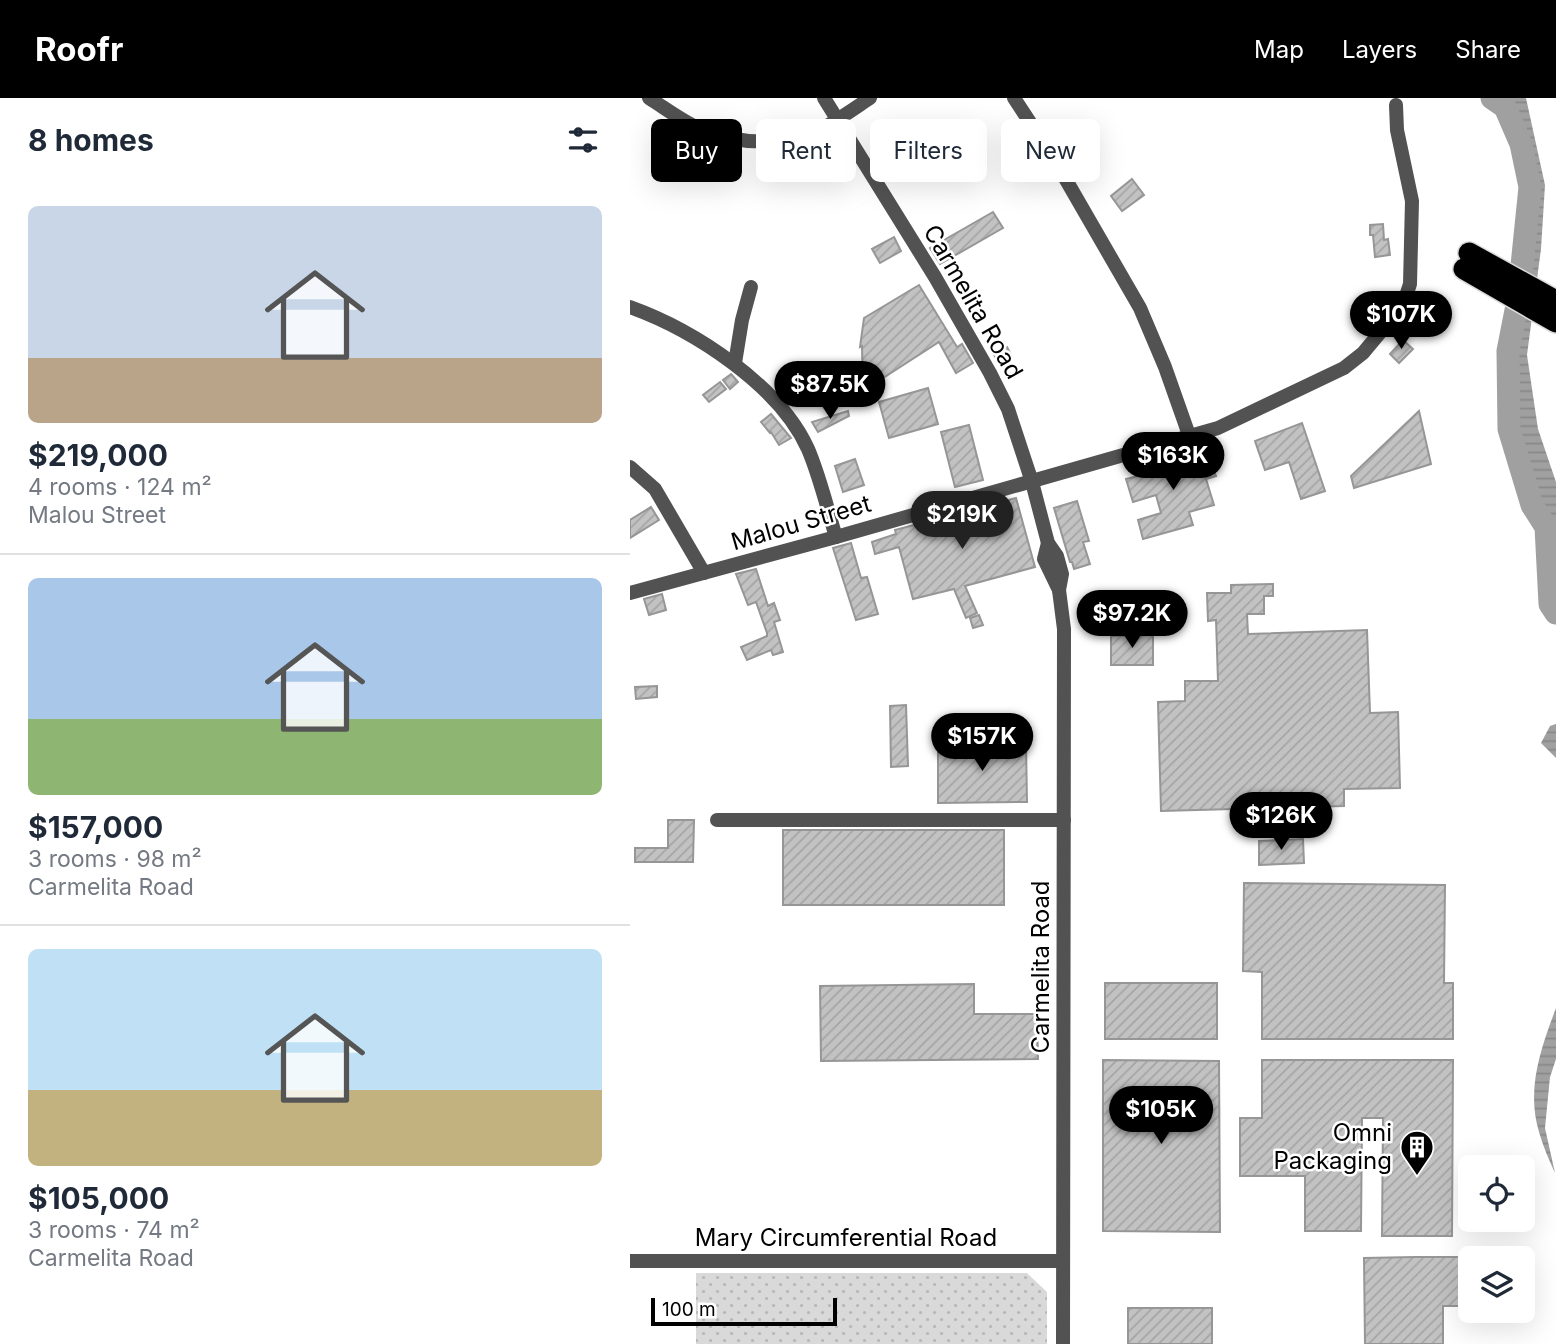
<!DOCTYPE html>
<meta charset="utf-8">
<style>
:root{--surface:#fff;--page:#f2f2f3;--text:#1f2937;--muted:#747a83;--line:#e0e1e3;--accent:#000}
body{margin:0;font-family:Inter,sans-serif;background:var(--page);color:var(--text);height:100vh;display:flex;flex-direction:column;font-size:26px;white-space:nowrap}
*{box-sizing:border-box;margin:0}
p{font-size:23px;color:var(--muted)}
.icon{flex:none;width:38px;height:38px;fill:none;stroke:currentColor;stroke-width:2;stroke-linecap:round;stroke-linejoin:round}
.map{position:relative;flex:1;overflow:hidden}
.details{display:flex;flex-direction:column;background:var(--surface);width:630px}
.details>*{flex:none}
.guide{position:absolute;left:21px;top:21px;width:665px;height:63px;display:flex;gap:14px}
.buttons{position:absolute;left:828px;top:1057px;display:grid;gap:14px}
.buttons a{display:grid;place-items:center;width:77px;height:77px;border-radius:10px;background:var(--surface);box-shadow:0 7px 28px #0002;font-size:35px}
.scale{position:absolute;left:21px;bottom:18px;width:186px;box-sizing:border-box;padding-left:7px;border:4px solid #000;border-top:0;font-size:19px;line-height:24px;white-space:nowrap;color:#000;-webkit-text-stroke:5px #fff;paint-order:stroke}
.price{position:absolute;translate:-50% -60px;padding:0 16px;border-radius:24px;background:var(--accent);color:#fff;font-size:23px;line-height:46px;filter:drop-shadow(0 2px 4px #0008)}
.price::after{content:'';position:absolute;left:50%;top:42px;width:21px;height:16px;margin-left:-10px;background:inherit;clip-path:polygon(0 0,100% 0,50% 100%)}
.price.on{background:#222;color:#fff}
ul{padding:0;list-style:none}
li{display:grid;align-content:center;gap:14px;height:371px;padding:0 28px}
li+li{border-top:2px solid var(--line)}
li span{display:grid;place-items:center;height:217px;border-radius:10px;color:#555}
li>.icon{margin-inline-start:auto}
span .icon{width:126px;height:126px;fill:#fffc;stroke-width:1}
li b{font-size:30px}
h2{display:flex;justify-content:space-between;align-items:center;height:84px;padding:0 28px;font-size:30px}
.pill{padding:0 24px;border-radius:10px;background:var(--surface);box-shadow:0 7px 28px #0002;font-size:24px;line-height:63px}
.pill.on{background:var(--accent);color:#fff}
header{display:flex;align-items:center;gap:42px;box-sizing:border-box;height:98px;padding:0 35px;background:var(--accent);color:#fff}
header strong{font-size:33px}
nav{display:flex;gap:38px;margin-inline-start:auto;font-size:24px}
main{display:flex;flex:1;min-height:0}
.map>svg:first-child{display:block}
</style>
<header>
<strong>Roofr</strong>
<nav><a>Map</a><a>Layers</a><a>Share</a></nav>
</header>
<main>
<section class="details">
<h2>8 homes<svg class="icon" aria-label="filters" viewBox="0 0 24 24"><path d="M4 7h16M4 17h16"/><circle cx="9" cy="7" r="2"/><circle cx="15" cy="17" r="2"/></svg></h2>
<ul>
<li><span style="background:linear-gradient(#c9d6e8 70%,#b9a48a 0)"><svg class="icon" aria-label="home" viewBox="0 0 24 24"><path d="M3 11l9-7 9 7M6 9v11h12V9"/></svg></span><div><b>$219,000</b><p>4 rooms · 124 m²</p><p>Malou Street</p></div></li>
<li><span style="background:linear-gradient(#a9c7e8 65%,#8fb573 0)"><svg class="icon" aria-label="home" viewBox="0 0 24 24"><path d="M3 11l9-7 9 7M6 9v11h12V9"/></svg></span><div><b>$157,000</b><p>3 rooms · 98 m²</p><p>Carmelita Road</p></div></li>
<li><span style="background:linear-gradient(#bfe0f5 65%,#c2b280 0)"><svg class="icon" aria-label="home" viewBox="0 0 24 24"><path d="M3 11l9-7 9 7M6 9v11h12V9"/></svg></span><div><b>$105,000</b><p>3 rooms · 74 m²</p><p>Carmelita Road</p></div></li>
</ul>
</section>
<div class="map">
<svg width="926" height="1246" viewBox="0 0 926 1246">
<defs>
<pattern id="grass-dots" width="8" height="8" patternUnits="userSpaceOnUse" patternTransform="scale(1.75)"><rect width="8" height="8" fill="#d9d9d9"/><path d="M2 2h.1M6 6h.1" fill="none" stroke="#b8b8b8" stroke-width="1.8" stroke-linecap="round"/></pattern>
<pattern id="water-rules" width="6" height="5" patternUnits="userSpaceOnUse" patternTransform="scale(1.75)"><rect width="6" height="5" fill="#a0a0a0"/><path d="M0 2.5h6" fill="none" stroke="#888"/></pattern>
<pattern id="building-hatch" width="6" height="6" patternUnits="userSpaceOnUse" patternTransform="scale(1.75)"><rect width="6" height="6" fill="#c2c2c2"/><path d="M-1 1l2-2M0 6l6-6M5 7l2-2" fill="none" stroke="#a5a5a5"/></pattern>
</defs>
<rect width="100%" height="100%" fill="#fff"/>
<polygon fill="url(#grass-dots)" points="66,1175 397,1175 417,1194 417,1246 66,1246"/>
<g fill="url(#water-rules)">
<polygon points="862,0 896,0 915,87 911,151 897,257 908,331 926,384 926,457 916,429 902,407 879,331 878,253 889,197 900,89 891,46 875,9"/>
<polygon points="926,626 926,660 911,645 920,628"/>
<path d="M926 910V961L920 979 915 1030 925 1075C919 1062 913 1048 909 1034 896 991 911 950 926 910Z"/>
</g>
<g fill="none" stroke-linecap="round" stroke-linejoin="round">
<polyline stroke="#a0a0a0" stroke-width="23" points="862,0 875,9 891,46 900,89 889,197 878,253 879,331 902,407 916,429 920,506 926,515"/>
</g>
<g fill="url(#building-hatch)" stroke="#969696" stroke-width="2">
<polygon points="204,35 213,52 189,64 180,46"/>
<polygon points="502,81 514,97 492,113 481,98"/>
<polygon points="363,114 373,130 310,166 300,150"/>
<polygon points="753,126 754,142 758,141 760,157 745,159 743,137 740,137 740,127"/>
<polygon points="264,139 271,153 250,165 242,151"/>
<polygon points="289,187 327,249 332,246 343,265 326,275 309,244 233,293 232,248 230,249 234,220"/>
<polygon points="773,242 783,251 769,265 760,256"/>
<polygon points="377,249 382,259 369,266 363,255"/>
<polygon points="101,276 108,284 100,291 93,282"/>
<polygon points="90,284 96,291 79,304 73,297"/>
<polygon points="298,290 308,326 259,340 249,304"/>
<polygon points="218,313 219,318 188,334 182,324"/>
<polygon points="789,313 801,366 724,390 721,378"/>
<polygon points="141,316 161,340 149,347 141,334 140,335 131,324"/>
<polygon points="672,325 695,393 671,401 659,364 635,372 625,343"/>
<polygon points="339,327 353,382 325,389 311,334"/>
<polygon points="568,353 573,369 582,367 586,378 576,381 584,407 559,414 563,427 513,441 508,422 531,415 526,397 503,404 496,381 520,375 517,363 543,356 544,360"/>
<polygon points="225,361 234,387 213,394 205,368"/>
<polygon points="386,400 405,469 335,488 347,515 336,520 324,491 283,501 269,449 245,456 242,444 266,436 265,432"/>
<polygon points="447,403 459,443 453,444 460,466 444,471 442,464 440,464 424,410"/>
<polygon points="21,409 29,422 0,440 0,422"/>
<polygon points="221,445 231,480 237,479 248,516 226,522 203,450"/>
<polygon points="126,471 138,508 144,505 150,522 144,524 153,554 143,557 141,552 117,562 111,549 137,538 137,535 126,504 118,507 106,476"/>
<polygon points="643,486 643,498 634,498 634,516 617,516 618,536 737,532 740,615 768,614 770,690 714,691 714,708 531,713 528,604 555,603 555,583 588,583 586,522 578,523 577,495 601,495 601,487"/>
<polygon points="32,496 36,512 19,517 14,501"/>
<polygon points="349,517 353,527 343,530 340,520"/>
<polygon points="523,537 523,567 481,567 481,538"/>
<polygon points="27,588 27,599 6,601 5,589"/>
<polygon points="276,607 278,668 261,669 260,608"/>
<polygon points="308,646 396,646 397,704 308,705"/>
<polygon points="38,722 64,722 63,764 5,764 5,750 38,750"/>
<rect x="153" y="732" width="221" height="75"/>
<polygon points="673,741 674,765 629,767 629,743"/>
<polygon points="614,785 815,787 814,885 823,885 823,941 632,941 632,874 613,873"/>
<rect x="475" y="885" width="112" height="56"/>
<polygon points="344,886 344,916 407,916 408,961 191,963 190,888"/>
<polygon points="473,962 589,963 590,1134 473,1133"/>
<polygon points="632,962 823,962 822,1138 752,1138 753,1020 732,1020 731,1133 675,1133 675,1078 610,1078 610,1020 632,1020"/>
<polygon points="785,1159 833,1159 833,1208 813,1208 813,1246 735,1246 734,1160"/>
<rect x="498" y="1210" width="84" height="36"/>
</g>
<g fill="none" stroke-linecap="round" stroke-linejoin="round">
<defs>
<g id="highway">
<polyline points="839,155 926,203"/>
<polyline points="834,171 926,224"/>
</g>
</defs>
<use href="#highway" stroke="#dbdbdb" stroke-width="24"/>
<g stroke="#525252" stroke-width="14">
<path d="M19 0C35 10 52 23 70 31 108 47 157 49 195 29 211 20 225 10 240 0"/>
<polyline points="194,0 305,179 360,275 378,311 402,384 418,445 427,458 432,476 429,492 434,531 433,1246"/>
<polyline points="384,0 424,61 510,210 535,269 559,337"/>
<path d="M0 209C64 232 149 287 178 351 190 379 197 410 206 439"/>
<polyline points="105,265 112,222 121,189"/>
<polyline points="0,369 25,391 74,475"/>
<polyline points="418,445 414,461 429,492"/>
<polyline points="0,495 206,439 588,330 714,270 733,255 773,207 780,186 782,103 767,32 766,7"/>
<polyline points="87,722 434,722"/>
<polyline points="0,1163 433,1163"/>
</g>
<use href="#highway" stroke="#000" stroke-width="21"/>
</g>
<defs>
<symbol id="building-pin" viewBox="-11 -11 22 30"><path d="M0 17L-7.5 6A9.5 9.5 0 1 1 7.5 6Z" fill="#000" stroke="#fff"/><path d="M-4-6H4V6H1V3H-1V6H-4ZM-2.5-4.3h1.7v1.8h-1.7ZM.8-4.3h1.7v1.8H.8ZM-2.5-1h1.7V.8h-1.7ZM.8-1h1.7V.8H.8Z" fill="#fff"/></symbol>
</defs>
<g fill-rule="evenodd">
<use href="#building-pin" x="768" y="1030" width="38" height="52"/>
</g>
<g text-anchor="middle" stroke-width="5" stroke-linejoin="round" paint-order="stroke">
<g font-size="24" fill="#000" stroke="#fff">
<text transform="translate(343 204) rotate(60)" y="8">Carmelita Road</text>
<text transform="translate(171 425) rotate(-16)" y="8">Malou Street</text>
<text transform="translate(411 869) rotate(-90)" y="8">Carmelita Road</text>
<text x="216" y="1148">Mary Circumferential Road</text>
</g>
<g font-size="24" fill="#000" stroke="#fff" text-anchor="end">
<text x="762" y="1043">Omni<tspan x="762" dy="28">Packaging</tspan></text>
</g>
</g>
</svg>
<div class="buttons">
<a><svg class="icon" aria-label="locate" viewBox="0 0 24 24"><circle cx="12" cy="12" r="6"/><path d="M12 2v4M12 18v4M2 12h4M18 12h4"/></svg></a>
<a><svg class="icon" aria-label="layers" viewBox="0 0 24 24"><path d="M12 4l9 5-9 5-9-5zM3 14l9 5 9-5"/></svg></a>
</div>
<div class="scale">100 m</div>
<b class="price" style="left:771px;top:253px">$107K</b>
<b class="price" style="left:200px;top:323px">$87.5K</b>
<b class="price" style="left:543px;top:394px">$163K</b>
<b class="price on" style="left:332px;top:453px">$219K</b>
<b class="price" style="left:502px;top:552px">$97.2K</b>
<b class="price" style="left:352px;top:675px">$157K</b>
<b class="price" style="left:651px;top:754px">$126K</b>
<b class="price" style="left:531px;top:1048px">$105K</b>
<div class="guide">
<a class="pill on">Buy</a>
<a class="pill">Rent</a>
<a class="pill">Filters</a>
<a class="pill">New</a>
</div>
</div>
</main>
